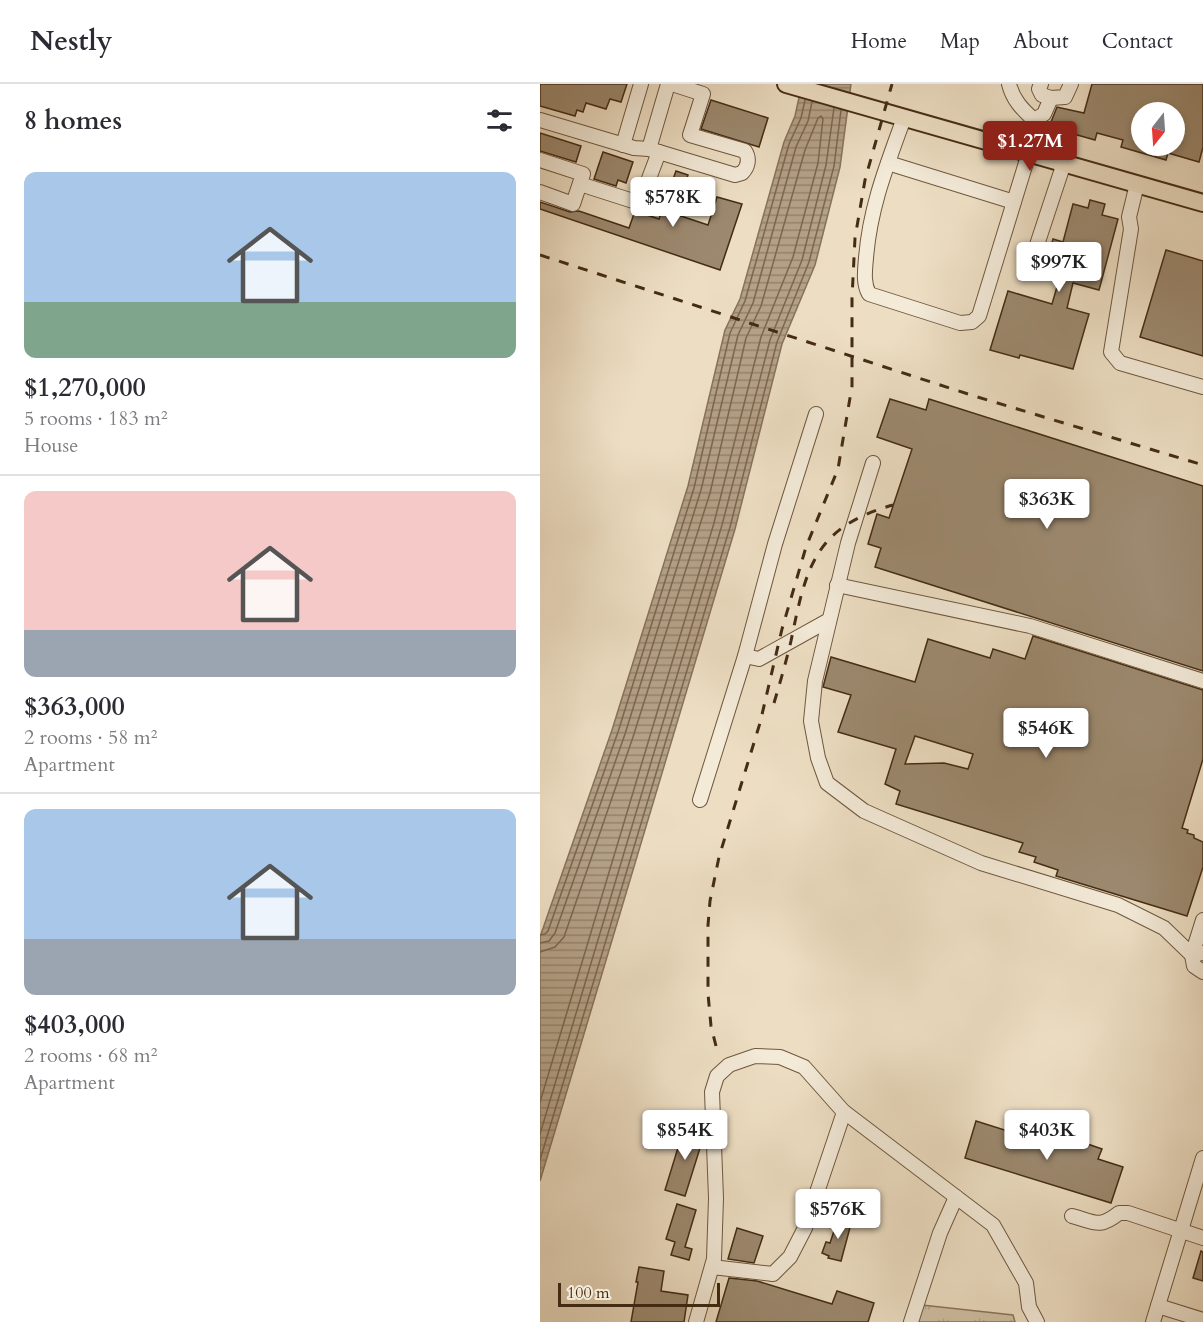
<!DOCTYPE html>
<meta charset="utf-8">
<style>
:root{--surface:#fff;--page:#f7f7f7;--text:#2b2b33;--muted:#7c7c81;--line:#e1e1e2;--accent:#8f2418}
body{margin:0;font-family:Cardo,serif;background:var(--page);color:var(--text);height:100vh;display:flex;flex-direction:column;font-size:22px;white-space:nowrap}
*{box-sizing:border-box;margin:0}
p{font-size:20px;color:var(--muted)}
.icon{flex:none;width:33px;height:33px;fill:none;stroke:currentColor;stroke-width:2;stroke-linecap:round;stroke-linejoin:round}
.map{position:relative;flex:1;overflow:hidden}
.panel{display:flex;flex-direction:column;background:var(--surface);width:540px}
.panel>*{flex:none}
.needle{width:39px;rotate:197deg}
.buttons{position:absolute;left:591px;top:18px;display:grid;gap:12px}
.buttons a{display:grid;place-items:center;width:54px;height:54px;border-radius:50%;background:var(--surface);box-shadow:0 3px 9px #0003;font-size:30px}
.scale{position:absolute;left:18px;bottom:15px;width:162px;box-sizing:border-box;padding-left:6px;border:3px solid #442c13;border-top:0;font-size:16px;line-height:21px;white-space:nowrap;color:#442c13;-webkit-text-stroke:4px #f3ead8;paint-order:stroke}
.price{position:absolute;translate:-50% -51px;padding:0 14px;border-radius:6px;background:#fff;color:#222;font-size:20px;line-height:39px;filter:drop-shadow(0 2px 3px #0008)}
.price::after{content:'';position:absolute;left:50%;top:36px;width:18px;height:14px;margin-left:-9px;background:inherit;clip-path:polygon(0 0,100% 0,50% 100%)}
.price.selected{background:var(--accent);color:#fff}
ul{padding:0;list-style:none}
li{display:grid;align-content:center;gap:12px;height:318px;padding:0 24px}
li+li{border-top:2px solid var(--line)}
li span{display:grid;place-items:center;height:186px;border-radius:12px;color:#555}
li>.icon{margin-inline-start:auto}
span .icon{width:108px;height:108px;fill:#fffc;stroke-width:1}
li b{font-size:26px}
h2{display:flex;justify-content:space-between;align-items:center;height:72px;padding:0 24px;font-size:26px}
header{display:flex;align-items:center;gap:36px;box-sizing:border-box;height:84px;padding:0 30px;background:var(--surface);border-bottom:2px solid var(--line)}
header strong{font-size:28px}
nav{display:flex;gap:33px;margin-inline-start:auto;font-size:21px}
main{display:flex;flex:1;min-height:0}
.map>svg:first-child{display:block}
</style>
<header>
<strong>Nestly</strong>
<nav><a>Home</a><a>Map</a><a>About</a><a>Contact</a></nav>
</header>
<main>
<section class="panel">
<h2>8 homes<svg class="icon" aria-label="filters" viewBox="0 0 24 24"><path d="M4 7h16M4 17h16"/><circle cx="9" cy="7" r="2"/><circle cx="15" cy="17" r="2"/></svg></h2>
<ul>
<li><span style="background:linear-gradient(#a9c7e8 70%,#7fa58c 0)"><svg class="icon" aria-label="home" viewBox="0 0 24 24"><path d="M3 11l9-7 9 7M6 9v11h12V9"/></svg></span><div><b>$1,270,000</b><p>5 rooms · 183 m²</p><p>House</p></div></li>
<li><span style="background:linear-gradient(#f6c9c9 75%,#9aa5b1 0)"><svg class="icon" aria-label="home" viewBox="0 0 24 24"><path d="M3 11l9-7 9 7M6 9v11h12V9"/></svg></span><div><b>$363,000</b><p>2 rooms · 58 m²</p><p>Apartment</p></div></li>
<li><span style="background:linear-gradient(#a9c7e8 70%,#9aa5b1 0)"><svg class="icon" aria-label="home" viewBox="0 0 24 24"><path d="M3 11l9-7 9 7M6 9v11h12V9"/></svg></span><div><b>$403,000</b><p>2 rooms · 68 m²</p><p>Apartment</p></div></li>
</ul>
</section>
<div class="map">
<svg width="663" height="1238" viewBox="0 0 663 1238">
<defs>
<pattern id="grass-tufts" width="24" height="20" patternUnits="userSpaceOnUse" patternTransform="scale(1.5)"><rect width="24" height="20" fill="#d0c0a5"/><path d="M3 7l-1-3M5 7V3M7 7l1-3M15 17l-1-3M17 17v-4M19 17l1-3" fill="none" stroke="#b4a58d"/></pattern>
<pattern id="water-rules" width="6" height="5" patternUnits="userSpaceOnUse" patternTransform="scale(1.5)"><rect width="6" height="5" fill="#b4a187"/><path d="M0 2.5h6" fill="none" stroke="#94836d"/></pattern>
</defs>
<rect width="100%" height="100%" fill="#eddec3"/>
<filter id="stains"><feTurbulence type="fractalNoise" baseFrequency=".00333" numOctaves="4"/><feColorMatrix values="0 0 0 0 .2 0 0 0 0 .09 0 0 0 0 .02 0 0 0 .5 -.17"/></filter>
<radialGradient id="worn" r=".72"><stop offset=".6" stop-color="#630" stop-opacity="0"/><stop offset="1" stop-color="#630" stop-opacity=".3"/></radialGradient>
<polygon fill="url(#grass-tufts)" stroke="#8a765c" stroke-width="1.5" points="382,1221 473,1231 475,1238 378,1238"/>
<polygon fill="url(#water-rules)" stroke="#877259" stroke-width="1.5" points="262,0 311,0 300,83 275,181 242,260 195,445 0,1097 0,853 72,646 148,402 185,246 200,215 244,58 255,32"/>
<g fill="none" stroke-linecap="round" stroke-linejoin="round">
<g stroke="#7c664d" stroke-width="1.5">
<polyline points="0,851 5,850 8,847 78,648 154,404 190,249 205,217 249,60 261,34 265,16"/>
<polyline points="0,859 9,857 15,849 85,650 161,406 198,251 213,219 256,63 268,37 272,18"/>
<polyline points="0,868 15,863 24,853 93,653 170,409 206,254 221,222 265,66 278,34 281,32 283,35 278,79 253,173 221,253 174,439 0,1018"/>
<polyline points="0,1050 182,441 230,256 262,176 286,81 294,24"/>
<polyline points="0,1076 190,443 237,258 269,178 294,82 301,26"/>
</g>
</g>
<g fill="#9c896f" stroke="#442c13" stroke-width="1.5" fill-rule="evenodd">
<polygon points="0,0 87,0 81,18 70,15 66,25 46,19 43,28 37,26 35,32 0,22"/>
<path d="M552 0H663V63L659 78 628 69 626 76 581 63 583 56 557 49 555 56 509 43 517 23 544 29ZM602 28H634V62H602Z"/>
<polygon points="171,16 228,34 219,63 161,45"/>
<polygon points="0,49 41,62 36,78 0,67"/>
<polygon points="63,68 93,78 86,99 78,96 76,102 54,95"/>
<polygon points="136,87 148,91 135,130 168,141 177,113 202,120 180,186 0,125 0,118 30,128 39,127 89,144 95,127 119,135"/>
<polygon points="550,116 565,120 562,131 578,135 559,206 533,199 527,224 549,230 533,285 480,271 479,274 450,266 468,207 512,220 521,189 505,185 513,155 523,158 533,120 548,124"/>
<polygon points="626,166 663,177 663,272 600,253"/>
<polygon points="350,315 386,326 389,315 663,402 663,587 335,483 341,464 328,460 337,430 349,434 372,365 337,353"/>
<path d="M493 552 663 606V675L642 744 648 746 647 749 654 751V754L663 758V783L647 832 516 792 518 786 494 778 496 773 479 768 483 759 356 720 360 707 345 700 356 665 298 648 311 611 283 603 291 573 375 598 388 555 450 574 453 565 485 575ZM375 652 433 670 428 685 404 679 365 680Z"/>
<polygon points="436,1037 509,1060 513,1048 562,1065 558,1075 583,1083 571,1119 425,1074"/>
<polygon points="145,1041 165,1048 145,1112 125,1106"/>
<polygon points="137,1120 156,1126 145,1163 152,1165 149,1176 131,1171 135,1158 126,1155"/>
<polygon points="299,1132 312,1136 301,1177 288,1174 289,1172 282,1169 286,1158 290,1159"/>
<polygon points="197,1144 223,1152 214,1179 188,1175"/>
<polygon points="661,1167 663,1168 663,1197 653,1194"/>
<polygon points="99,1183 124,1187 121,1207 148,1211 144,1238 91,1238 98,1198 96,1198"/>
<polygon points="189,1194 217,1197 292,1220 297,1207 334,1219 328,1238 176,1238"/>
</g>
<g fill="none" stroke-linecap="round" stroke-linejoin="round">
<defs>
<g id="minor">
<path d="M469 0C473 16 482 25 494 36"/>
<polyline points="511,14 525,13 531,0"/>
<path d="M364 34C347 81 330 123 326 174 325 186 323 199 329 210L420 239 432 238 439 232 489 69"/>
<path d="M0 36 94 64 109 65 195 91 202 89C208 83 210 75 205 67L150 51 163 10 132 0"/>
<polyline points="83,61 101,0"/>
<polyline points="109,65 128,0"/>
<polyline points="484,68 494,36 504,30 511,14 502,11 499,5 501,0"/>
<polyline points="0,76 43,90 33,120 0,108"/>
<polyline points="348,79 474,118"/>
<polyline points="40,100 93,117 102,113 119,68"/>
<polyline points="597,100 589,133 591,145 571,268 580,279 663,303"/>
<polyline points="491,179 524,79"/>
<polyline points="333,379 308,459 275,597 271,637 278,674 287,699 324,727 441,779 578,821 624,844 652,871 663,836"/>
<polyline points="297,501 490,542 663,597"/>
<polyline points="205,572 235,460 276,330"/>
<polyline points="160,716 205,572 219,575 289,536"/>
<polyline points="663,869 652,871 654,882 663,888"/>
<path d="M532 1132C555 1138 559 1145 579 1129H588L663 1154"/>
<polyline points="172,1183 233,1190 250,1173 265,1144 304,1028"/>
<polyline points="618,1222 663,1236"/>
<polyline points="156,1238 174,1175 176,1114 172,1008 177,992 189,981 215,972 240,973 264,983 303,1027 453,1141 486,1199 489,1223 497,1238"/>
<polyline points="371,1238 400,1149 416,1113"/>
<polyline points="613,1238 663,1074"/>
</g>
<polyline id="major" points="246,0 663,119"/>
</defs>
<use href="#minor" stroke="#6e583f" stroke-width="16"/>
<use href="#major" stroke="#442c13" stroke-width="20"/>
<use href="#minor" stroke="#f3ead8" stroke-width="14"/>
<use href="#major" stroke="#eddec3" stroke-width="16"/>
<g stroke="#442c13" stroke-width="3" stroke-dasharray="10 10" stroke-linecap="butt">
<polyline points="0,171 431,311 663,381"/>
<path d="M234 619C240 599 246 578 251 557 266 484 274 443 353 421"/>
<polyline points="176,962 171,942 168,910 168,841 170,817 179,773 220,639 242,545 266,463 298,385 312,302 312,214 315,154 325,96 352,0"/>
</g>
</g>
<rect width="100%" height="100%" filter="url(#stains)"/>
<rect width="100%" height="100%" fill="url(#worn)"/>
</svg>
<div class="buttons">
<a><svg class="needle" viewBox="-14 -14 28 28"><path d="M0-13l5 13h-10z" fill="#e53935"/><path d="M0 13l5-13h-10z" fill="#7c7c81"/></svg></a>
</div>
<div class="scale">100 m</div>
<b class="price selected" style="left:490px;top:88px">$1.27M</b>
<b class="price" style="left:133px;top:144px">$578K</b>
<b class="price" style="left:519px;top:209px">$997K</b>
<b class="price" style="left:507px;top:446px">$363K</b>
<b class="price" style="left:506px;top:675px">$546K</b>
<b class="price" style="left:145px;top:1077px">$854K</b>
<b class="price" style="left:507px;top:1077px">$403K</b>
<b class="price" style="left:298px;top:1156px">$576K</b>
</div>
</main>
